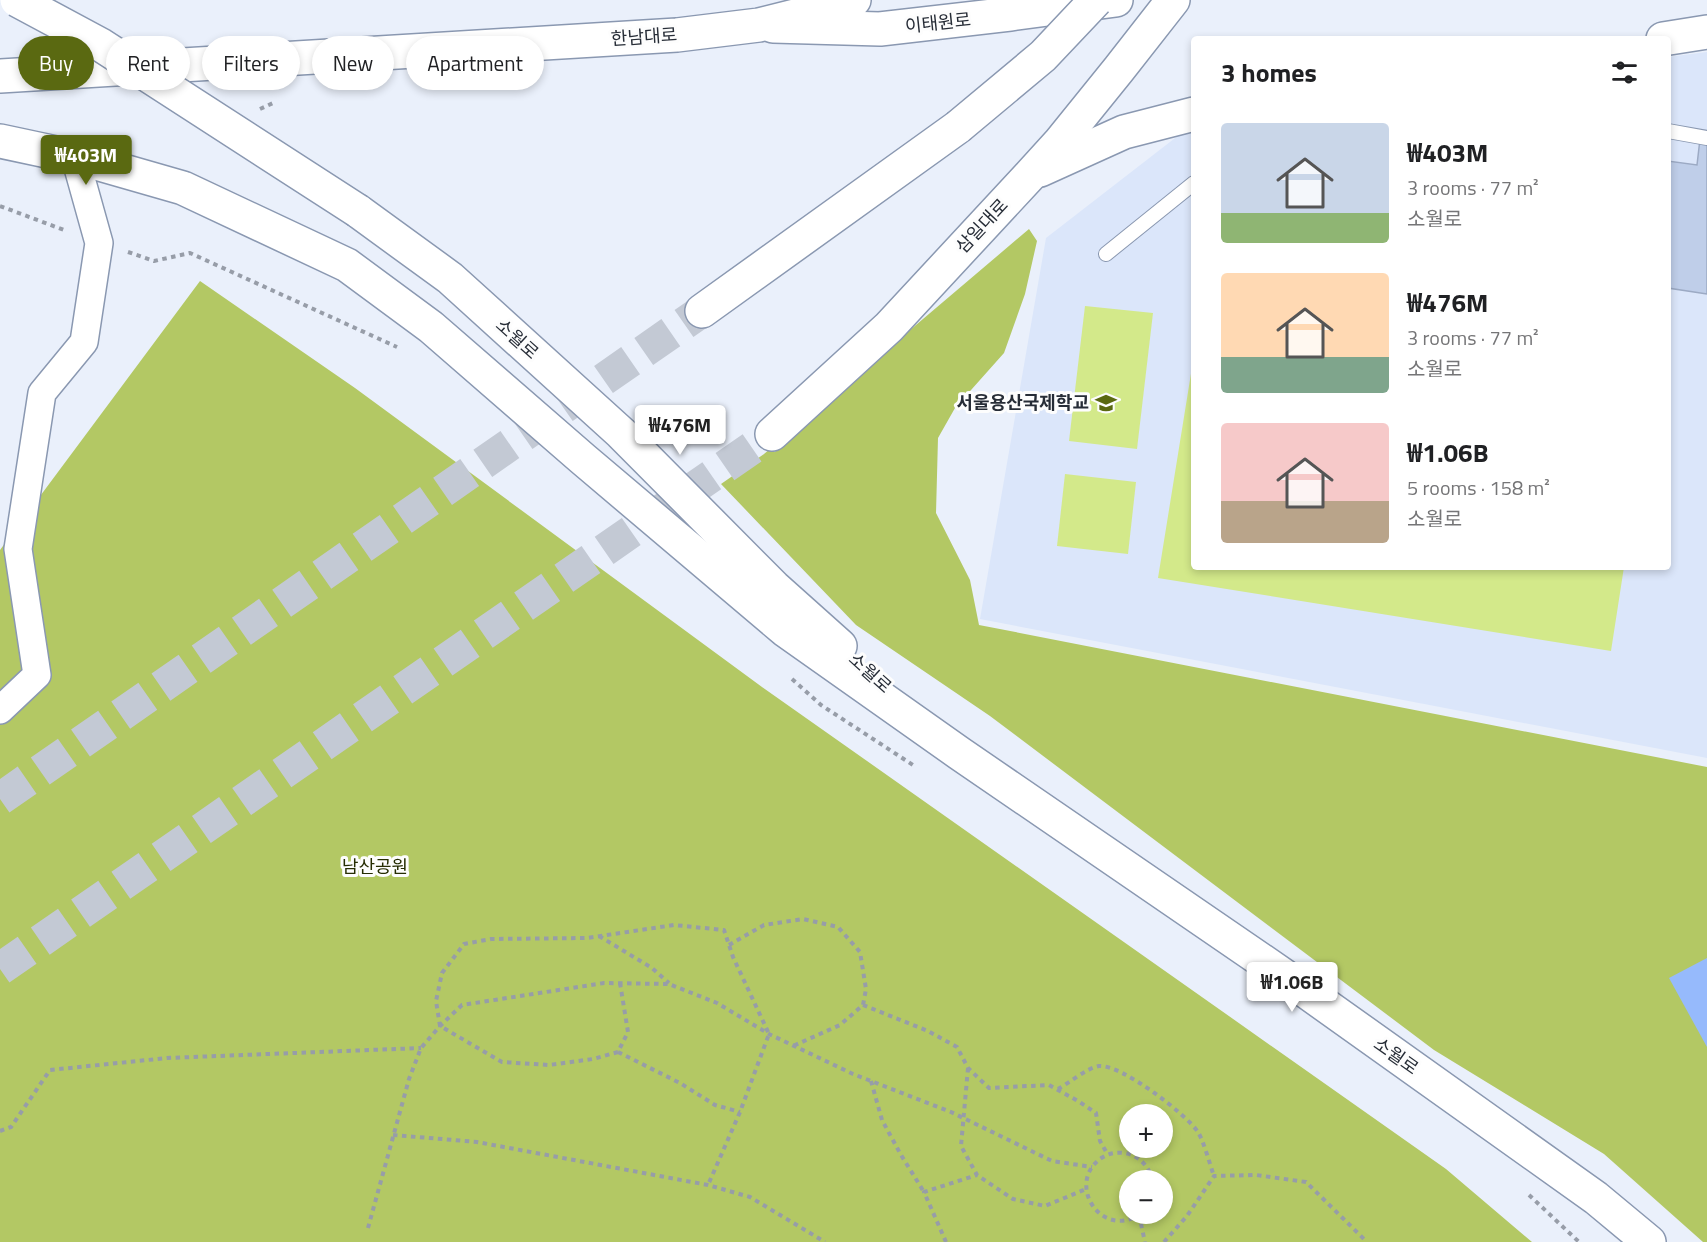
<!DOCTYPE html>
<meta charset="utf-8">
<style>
:root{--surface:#fff;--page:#f2f2f2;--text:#202124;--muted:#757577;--accent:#5a6911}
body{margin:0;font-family:"Titillium Web","Noto Sans KR",sans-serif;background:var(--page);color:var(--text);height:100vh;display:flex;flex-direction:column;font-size:22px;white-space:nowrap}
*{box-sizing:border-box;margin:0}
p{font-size:20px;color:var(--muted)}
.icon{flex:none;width:33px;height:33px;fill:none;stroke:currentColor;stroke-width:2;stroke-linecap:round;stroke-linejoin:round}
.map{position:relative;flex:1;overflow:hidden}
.panel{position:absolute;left:1191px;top:36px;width:480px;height:534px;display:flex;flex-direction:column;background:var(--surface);border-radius:6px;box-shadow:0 3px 9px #0003}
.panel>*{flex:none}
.guide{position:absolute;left:18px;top:36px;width:570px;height:54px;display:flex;gap:12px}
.fabs{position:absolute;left:1119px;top:1104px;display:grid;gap:12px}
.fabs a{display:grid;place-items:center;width:54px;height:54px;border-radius:50%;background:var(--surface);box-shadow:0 3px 9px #0003;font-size:30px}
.price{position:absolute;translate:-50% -51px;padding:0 14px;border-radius:6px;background:#fff;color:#222;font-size:20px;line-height:39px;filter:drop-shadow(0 2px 3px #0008)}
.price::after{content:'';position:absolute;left:50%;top:36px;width:18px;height:14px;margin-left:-9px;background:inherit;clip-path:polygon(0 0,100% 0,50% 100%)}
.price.active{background:var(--accent);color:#fff}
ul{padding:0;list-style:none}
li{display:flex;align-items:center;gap:18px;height:150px;padding:0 30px}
li span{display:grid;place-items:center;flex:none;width:168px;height:120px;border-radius:6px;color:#555}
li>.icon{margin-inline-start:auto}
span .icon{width:72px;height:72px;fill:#fffc;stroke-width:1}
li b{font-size:26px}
h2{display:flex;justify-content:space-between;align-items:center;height:72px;padding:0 30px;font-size:26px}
.pill{padding:0 21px;border-radius:27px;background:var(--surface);box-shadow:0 3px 9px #0003;font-size:21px;line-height:54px}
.pill.active{background:var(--accent);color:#fff}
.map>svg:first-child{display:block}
</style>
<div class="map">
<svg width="1707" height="1242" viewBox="0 0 1707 1242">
<rect width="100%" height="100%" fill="#eaf0fb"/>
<polygon fill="#dbe6fa" points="1707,52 1707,758 980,619 1046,238 1188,128 1194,128 1194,567 1668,567 1668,57"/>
<g fill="#d3e98a">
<polygon points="1085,306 1153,313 1137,449 1069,441"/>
<polygon points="1194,355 1194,567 1624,567 1611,651 1158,578"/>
<polygon points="1065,474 1136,482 1128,554 1057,546"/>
</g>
<g fill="#b3c864" fill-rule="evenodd">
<polygon points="1029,229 1037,241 1025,294 1004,353 955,408 938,438 936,513 970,580 979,625 1707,767 1707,1242 1703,1242 1604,1154 1434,1050 990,716 856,625 721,484 764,454"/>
<path d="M200 281 355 388 762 687 1446 1169 1532 1242H0V550ZM1130 1114H1162V1148H1130ZM1130 1180H1162V1214H1130Z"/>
</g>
<polygon fill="#96bafc" points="1707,958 1707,1047 1669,978"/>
<polygon fill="#bfcee9" stroke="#9caac4" stroke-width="1.5" points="1700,139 1707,140 1707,294 1668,288 1668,161 1697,165"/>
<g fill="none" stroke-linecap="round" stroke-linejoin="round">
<g stroke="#c3c9d4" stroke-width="33" stroke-dasharray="33 16" stroke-linecap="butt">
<polyline points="0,799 702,311"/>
<polyline points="0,969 772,434"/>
</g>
<defs>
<g id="lane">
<polyline points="1668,131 1707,138"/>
<polyline points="1106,254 1194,183"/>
</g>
<polyline id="street" points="0,710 37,675 18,549 42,393 84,342 99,243 75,157"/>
<g id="secondary">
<polyline points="773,26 880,29 1010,14 1116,0"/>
<polyline points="0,141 75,157 183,188 347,265 431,327 583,459 785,630 959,753 1283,975 1596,1198 1649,1242"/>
<polyline points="358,211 450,278 621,433 774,587 840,646"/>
</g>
<g id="primary">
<polyline points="1663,39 1707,32"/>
<polyline points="0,76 677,35 759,25 835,6 854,0"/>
<polyline points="1040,170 1124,132 1194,114"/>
<polyline points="702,311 958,127"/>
<polyline points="772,434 889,327 1031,174 1060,142 1119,69 1173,0"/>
</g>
</defs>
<use href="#lane" stroke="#8a98b1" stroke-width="16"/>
<use href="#street" stroke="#8a98b1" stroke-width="30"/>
<use href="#secondary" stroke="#8a98b1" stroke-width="36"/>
<use href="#primary" stroke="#8a98b1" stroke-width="36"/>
<g stroke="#979da8" stroke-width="4" stroke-dasharray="4.5 4.5" stroke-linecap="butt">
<polyline points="260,109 273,103"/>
<polyline points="0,206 64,230"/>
<polyline points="128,252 154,261 190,253 397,347"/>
<polyline points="792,679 821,705 916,767"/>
<polyline points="599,936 652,968 669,983"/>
<polyline points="729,945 764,925 803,919 838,927 860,952 866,989 863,1005 840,1025 793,1046"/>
<polyline points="620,983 628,1032 618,1052 593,1059 549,1065 502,1062 440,1026 436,1001 442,973 464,944 491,939 587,938 674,925 724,930 733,957 769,1034 740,1112 708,1185"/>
<polyline points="863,1005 928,1031 957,1047 968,1068 989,1088 1049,1085 1078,1101 1096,1113 1100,1141 1108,1155"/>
<polyline points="618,1052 680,1083 715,1105 740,1112"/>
<polyline points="968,1068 961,1146 977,1175 1013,1199 1045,1206 1086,1189"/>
<polyline points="871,1081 882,1120 901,1155 924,1192"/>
<path d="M1058 1089C1069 1083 1087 1068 1099 1066 1121 1064 1186 1114 1198 1132 1204 1142 1210 1165 1214 1176"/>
<polyline points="0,1131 11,1127 50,1070 167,1058 421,1048"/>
<polyline points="393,1135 477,1142 708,1185 750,1197 825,1242"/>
<polyline points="1529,1195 1579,1242"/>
<path d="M1141 1214C1100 1241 1064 1181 1103 1157 1109 1153 1117 1152 1125 1153 1140 1156 1148 1166 1153 1180"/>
<polyline points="1139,1215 1145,1242"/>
<polyline points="368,1228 409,1079 421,1048 440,1026 462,1005 604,983 669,984 717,1003 769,1034 853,1074 951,1112 1052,1161 1092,1167"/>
<polyline points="946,1242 924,1192 977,1175"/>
<polyline points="1164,1242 1187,1216 1214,1176 1256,1175 1306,1182 1367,1242"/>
</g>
<use href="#lane" stroke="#fff" stroke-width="14"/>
<use href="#street" stroke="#fff" stroke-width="27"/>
<use href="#secondary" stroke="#fff" stroke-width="33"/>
<use href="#primary" stroke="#fff" stroke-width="33"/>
<defs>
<polyline id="secondary-bridge" points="17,0 101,45 358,211"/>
<polyline id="primary-bridge" points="958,127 1043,56 1096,0"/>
</defs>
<use href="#secondary-bridge" stroke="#8a98b1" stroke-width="36" stroke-linecap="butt"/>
<use href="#primary-bridge" stroke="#8a98b1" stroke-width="36" stroke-linecap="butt"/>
<use href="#secondary-bridge" stroke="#fff" stroke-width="33"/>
<use href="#primary-bridge" stroke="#fff" stroke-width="33"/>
</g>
<defs>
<symbol id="school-bare" viewBox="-9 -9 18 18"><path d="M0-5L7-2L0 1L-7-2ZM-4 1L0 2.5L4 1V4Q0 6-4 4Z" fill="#5a6911" stroke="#fdfdfd" stroke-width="2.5" paint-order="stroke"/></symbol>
</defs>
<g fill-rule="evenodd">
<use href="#school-bare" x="1091" y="388" width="30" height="30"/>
</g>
<g text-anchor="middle" stroke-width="6" stroke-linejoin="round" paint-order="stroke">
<g font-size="18" fill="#272d37" stroke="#fdfdfd">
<text transform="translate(938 23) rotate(-6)" y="6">이태원로</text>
<text transform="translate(644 37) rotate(-4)" y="6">한남대로</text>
<text transform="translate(982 226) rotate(-47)" y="6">삼일대로</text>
<text transform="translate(517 339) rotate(42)" y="6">소월로</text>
<text transform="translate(870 673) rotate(42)" y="6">소월로</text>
<text transform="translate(1396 1056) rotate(35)" y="6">소월로</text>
</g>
<g font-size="18" font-weight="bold" fill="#272d37" stroke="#fdfdfd" text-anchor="end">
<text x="1089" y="409">서울용산국제학교</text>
</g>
<g font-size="18" fill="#262d02" stroke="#fdfdfd">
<text x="375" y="873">남산공원</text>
</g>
</g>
</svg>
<div class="fabs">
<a>+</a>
<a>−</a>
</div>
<b class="price active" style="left:86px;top:186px">₩403M</b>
<b class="price" style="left:680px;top:456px">₩476M</b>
<b class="price" style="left:1292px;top:1013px">₩1.06B</b>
<div class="guide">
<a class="pill active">Buy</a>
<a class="pill">Rent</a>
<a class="pill">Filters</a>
<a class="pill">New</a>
<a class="pill">Apartment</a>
</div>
<section class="panel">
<h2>3 homes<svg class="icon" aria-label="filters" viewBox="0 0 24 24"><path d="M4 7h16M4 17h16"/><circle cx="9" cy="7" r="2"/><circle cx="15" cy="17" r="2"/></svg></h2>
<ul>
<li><span style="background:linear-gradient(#c9d6e8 75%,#8fb573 0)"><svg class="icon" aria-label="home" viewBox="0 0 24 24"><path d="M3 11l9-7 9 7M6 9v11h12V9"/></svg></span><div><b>₩403M</b><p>3 rooms · 77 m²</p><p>소월로</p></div></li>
<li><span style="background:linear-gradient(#ffd9b3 70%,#7fa58c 0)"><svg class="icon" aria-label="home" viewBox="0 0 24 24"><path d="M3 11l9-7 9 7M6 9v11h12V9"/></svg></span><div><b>₩476M</b><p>3 rooms · 77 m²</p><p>소월로</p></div></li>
<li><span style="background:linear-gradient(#f6c9c9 65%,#b9a48a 0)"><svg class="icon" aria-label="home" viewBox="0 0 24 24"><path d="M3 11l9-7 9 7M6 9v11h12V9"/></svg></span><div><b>₩1.06B</b><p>5 rooms · 158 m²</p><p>소월로</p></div></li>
</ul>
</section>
</div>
